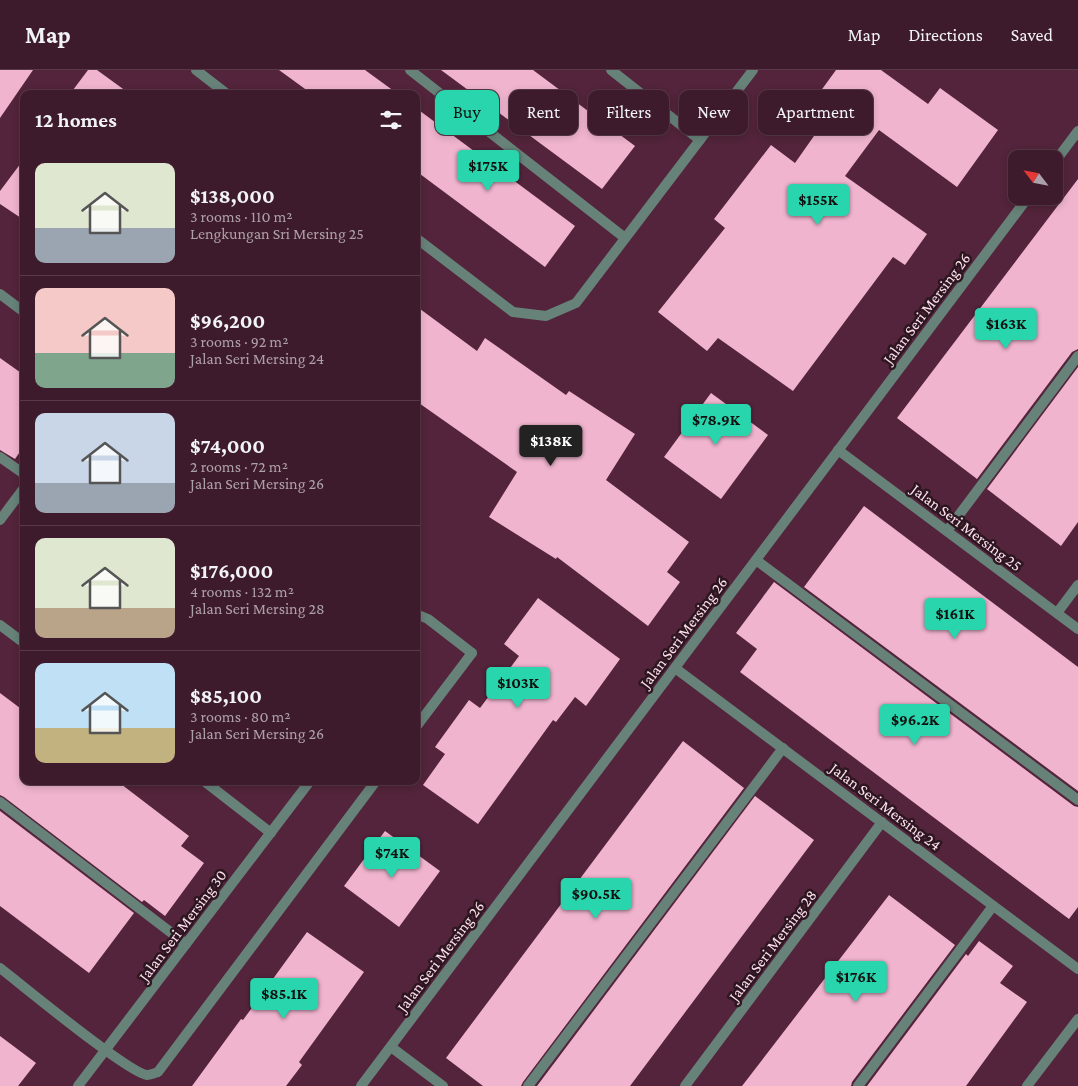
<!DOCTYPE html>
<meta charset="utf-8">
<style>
:root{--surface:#3e1b2c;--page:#452434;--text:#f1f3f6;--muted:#ada1a9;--line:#573948;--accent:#29d5ac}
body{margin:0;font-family:"Crimson Pro",serif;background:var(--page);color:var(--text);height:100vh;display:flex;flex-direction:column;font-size:19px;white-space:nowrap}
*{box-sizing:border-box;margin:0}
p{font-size:16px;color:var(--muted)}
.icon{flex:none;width:28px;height:28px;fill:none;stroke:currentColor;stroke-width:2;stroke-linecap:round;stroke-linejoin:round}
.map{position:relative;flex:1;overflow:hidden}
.drawer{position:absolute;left:20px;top:20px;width:400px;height:695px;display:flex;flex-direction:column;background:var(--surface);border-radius:10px;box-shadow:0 2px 8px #0003,0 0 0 1px var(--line)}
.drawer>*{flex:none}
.hud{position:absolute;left:435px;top:20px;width:475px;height:45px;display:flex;gap:10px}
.needle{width:32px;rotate:302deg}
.controls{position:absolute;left:1008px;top:80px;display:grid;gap:10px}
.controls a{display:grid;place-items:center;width:55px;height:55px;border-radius:10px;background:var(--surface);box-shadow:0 2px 8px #0003,0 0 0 1px var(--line);font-size:25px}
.price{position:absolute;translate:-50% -42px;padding:0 11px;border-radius:5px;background:var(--accent);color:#111;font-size:16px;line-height:32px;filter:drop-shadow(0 1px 2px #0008)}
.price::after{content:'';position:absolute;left:50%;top:30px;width:15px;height:11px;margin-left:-8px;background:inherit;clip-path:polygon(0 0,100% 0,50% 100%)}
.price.active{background:#222;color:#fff}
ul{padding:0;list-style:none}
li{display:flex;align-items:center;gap:15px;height:125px;padding:0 15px}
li+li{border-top:1px solid var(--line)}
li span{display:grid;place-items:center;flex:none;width:140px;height:100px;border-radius:10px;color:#555}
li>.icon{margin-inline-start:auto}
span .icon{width:60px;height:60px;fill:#fffc;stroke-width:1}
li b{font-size:21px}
h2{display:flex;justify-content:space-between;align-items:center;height:60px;padding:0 15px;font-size:21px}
.chip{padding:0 18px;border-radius:10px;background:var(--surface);box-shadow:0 2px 8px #0003,0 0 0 1px var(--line);font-size:18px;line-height:45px}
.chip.active{background:var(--accent);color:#111}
header{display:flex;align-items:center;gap:30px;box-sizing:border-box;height:70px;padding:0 25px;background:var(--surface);border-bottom:1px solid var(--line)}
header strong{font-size:24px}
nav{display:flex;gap:28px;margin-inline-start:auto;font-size:18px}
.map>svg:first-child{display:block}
</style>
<header>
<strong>Map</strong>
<nav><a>Map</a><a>Directions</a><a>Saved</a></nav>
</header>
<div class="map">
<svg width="1078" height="1016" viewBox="0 0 1078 1016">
<rect width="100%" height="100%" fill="#53243b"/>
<g fill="#f0b4ce">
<polygon points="0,0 33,0 0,48"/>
<polygon points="88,0 97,0 130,24 70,24"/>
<polygon points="279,0 365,0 398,24 312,24"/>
<polygon points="441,0 533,0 635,76 602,119"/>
<polygon points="836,0 881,0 928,34 940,18 998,60 957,117 879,60 845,106 927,164 905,195 893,187 793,321 718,268 707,281 658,242 725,158 714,149 771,75 795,93 821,56 804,44"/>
<polygon points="416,38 575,156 545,197 416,101"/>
<polygon points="24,89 24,150 0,134 0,121"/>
<polygon points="1078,109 1078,279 1072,282 977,409 897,348"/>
<polygon points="416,236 477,281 485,268 566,325 569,321 635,364 606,410 689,472 667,502 680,512 648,556 557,487 556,489 489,447 517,402 416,331"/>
<polygon points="0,288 24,305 24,376 15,389 0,380"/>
<polygon points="1078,297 1078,452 1061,476 987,419"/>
<polygon points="711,323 768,365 721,429 664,387"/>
<polygon points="864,436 1078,597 1078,721 804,517"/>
<polygon points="774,512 1074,736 1078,737 1078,837 1069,849 740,602 757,579 736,563"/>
<polygon points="538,528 620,589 586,636 575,627 556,652 553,650 478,754 423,715 445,684 435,677 469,630 480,638 519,586 504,574"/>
<polygon points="0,623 24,641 24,711 117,711 189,766 181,776 204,793 165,846 144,830 142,832 4,727 0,725"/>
<polygon points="683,671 744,718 523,1012 521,1016 483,1016 446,988"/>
<polygon points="755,726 814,770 630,1016 537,1016"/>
<polygon points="0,741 134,843 89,903 0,836"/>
<polygon points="385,761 440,801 399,857 344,816"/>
<polygon points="889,825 955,875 852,1012 851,1016 742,1016"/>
<polygon points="307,862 364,902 299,992 302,995 286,1016 192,1016 241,949 243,950"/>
<polygon points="979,871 1013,896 1000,913 1027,932 966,1016 867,1016 966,884 968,886"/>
<polygon points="0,966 36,993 18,1016 0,1016"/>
</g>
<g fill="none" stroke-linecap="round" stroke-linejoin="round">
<g stroke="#678279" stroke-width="10">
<polyline points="410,0 625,168"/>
<polyline points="0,387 24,404"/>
<polyline points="0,450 24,418"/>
<polyline points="947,461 1078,286"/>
<polyline points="756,490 1078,730"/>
<polyline points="416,544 428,549 472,583"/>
<polyline points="0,732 186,874"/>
<polyline points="528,1016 783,678"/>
<polyline points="858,1016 993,836"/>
</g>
<g stroke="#678279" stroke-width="10">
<polyline points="196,0 227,24"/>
<polyline points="611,0 700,70"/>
<polyline points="1054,93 1078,61"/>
<polyline points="416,168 513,242 546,246 576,233 753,0"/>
<polyline points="0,224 24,242"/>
<polyline points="838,380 1078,559"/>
<polyline points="1057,543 1078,515"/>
<polyline points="0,555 24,573"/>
<polyline points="675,598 1078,899"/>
<polyline points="416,657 472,583"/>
<polyline points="204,711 271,763"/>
<path d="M0 898C22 915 128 1003 147 1005 150 1005 155 1003 158 1002L376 711"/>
<polyline points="391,977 443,1016"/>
<polyline points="78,1016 310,711"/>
<polyline points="361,1016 1029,126"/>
<polyline points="685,1016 882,752"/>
<polyline points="1027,1016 1078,949"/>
</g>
</g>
<g text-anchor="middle" stroke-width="5" stroke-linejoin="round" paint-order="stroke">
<g font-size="16" fill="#ffe0ec" stroke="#2c1620">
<text transform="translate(926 238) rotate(-53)" y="6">Jalan Seri Mersing 26</text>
<text transform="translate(967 457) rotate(37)" y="6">Jalan Seri Mersing 25</text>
<text transform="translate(683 562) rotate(-53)" y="6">Jalan Seri Mersing 26</text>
<text transform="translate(886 736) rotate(37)" y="6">Jalan Seri Mersing 24</text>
<text transform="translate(182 855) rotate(-53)" y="6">Jalan Seri Mersing 30</text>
<text transform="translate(772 875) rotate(-53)" y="6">Jalan Seri Mersing 28</text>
<text transform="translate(440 886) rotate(-53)" y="6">Jalan Seri Mersing 26</text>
</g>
</g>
</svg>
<div class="controls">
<a><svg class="needle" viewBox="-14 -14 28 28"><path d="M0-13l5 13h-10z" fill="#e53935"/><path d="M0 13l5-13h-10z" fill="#ada1a9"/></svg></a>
</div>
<b class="price" style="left:488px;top:122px">$175K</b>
<b class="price" style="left:818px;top:156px">$155K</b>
<b class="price" style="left:1006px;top:280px">$163K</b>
<b class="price" style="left:716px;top:376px">$78.9K</b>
<b class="price active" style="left:551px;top:397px">$138K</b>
<b class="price" style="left:955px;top:570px">$161K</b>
<b class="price" style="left:518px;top:639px">$103K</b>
<b class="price" style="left:915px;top:676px">$96.2K</b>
<b class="price" style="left:392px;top:809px">$74K</b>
<b class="price" style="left:596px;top:850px">$90.5K</b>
<b class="price" style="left:856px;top:933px">$176K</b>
<b class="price" style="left:284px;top:950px">$85.1K</b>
<div class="hud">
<a class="chip active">Buy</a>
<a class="chip">Rent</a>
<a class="chip">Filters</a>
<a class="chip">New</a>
<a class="chip">Apartment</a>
</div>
<section class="drawer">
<h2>12 homes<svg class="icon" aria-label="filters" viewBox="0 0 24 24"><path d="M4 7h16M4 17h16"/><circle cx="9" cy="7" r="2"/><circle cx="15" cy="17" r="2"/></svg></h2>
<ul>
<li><span style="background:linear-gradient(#dfe7d0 65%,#9aa5b1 0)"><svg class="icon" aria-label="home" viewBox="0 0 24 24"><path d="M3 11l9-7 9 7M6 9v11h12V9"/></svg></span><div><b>$138,000</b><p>3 rooms · 110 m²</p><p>Lengkungan Sri Mersing 25</p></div></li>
<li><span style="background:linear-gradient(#f6c9c9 65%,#7fa58c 0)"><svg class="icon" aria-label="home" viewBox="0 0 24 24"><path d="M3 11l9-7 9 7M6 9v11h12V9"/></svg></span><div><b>$96,200</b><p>3 rooms · 92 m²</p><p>Jalan Seri Mersing 24</p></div></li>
<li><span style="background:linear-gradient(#c9d6e8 70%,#9aa5b1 0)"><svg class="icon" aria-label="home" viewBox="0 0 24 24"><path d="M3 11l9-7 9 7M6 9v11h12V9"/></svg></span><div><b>$74,000</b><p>2 rooms · 72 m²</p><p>Jalan Seri Mersing 26</p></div></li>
<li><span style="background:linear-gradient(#dfe7d0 70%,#b9a48a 0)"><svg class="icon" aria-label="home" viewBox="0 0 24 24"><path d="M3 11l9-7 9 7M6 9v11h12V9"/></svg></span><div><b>$176,000</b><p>4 rooms · 132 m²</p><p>Jalan Seri Mersing 28</p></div></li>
<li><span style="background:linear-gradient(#bfe0f5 65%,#c2b280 0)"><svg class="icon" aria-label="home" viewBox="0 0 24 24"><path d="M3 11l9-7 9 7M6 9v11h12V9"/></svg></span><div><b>$85,100</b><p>3 rooms · 80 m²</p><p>Jalan Seri Mersing 26</p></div></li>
</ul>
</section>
</div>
